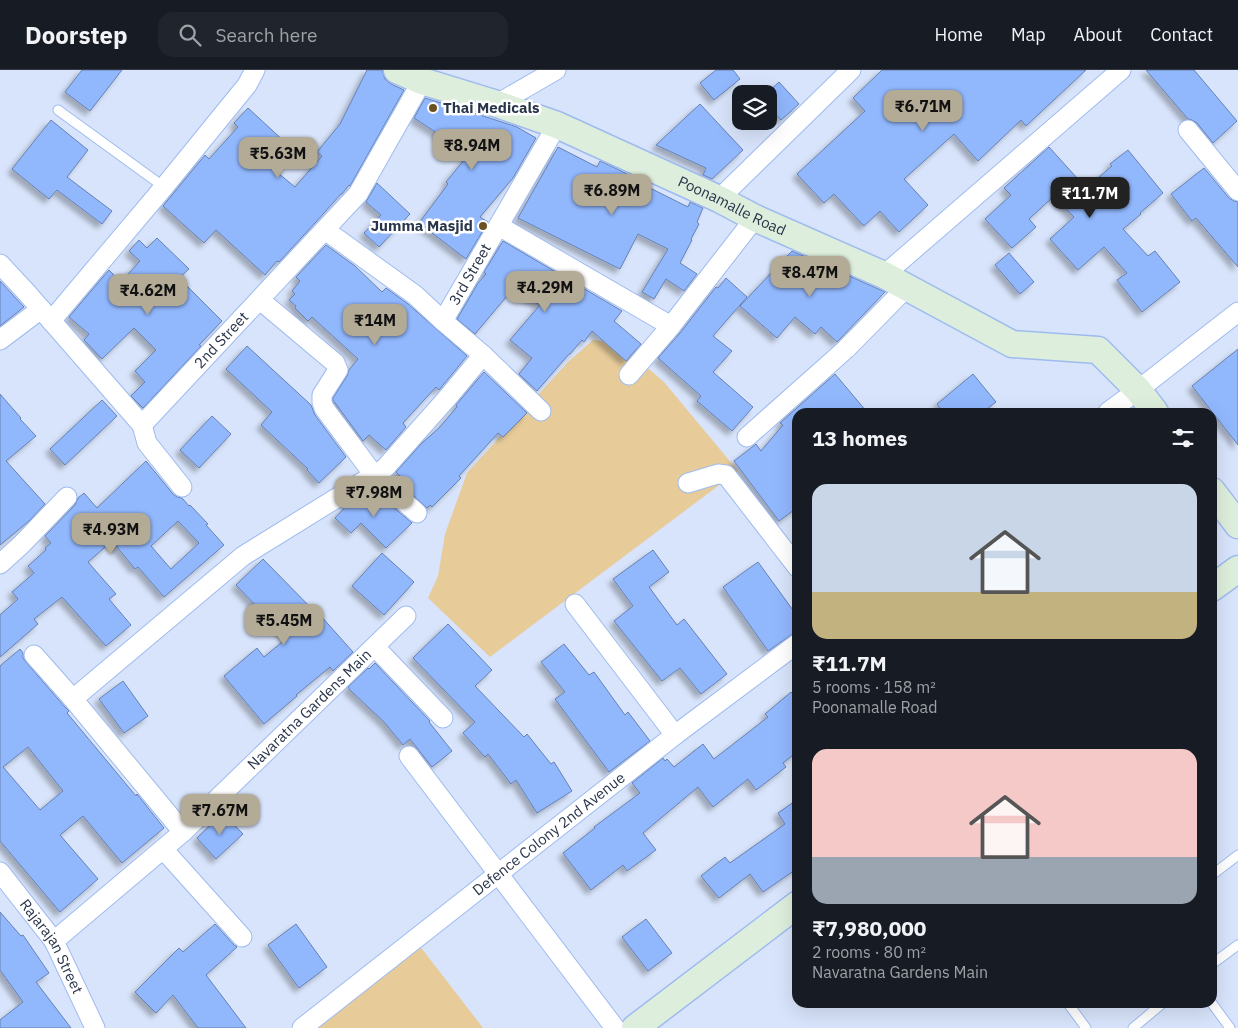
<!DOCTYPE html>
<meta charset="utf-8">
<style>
:root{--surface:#171b24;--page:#20242c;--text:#f1f3f6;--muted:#9ea1a6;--line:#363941;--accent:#b4ab97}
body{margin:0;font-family:"IBM Plex Sans",sans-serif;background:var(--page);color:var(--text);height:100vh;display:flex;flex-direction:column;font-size:19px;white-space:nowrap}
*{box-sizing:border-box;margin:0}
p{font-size:16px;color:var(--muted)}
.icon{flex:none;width:28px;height:28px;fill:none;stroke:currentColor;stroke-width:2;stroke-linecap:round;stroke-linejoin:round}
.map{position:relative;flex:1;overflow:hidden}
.panel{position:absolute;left:792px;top:338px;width:425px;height:600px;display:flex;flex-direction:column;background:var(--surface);border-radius:15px;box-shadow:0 5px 20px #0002}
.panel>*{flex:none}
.buttons{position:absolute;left:732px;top:15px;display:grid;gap:10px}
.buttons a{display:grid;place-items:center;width:45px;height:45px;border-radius:10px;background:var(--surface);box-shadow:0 5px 20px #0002;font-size:25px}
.price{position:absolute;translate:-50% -42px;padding:0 11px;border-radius:10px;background:var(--accent);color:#111;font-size:16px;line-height:32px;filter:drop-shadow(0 1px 2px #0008)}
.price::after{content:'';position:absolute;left:50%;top:30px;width:15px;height:11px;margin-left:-8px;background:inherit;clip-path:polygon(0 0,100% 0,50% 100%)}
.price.current{background:#222;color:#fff}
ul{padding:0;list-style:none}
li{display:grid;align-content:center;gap:10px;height:265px;padding:0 20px}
li span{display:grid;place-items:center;height:155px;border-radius:15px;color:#555}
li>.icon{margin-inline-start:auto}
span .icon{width:90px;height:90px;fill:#fffc;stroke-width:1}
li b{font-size:21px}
h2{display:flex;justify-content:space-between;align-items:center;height:60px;padding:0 20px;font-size:21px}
header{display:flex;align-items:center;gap:30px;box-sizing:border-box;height:70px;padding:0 25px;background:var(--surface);border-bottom:1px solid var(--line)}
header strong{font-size:24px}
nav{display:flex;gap:28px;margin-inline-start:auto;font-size:18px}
.search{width:350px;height:45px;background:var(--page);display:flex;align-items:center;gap:12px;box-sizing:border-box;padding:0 18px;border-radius:15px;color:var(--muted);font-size:19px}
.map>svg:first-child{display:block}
</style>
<header>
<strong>Doorstep</strong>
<div class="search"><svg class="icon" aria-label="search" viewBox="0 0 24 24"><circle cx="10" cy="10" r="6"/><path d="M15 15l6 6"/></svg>Search here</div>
<nav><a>Home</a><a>Map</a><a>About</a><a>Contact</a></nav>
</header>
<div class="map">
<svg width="1238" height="958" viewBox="0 0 1238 958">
<defs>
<filter id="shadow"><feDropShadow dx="-4.5" dy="4.5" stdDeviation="2.5" flood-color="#0004"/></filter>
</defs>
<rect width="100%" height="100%" fill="#d8e4fb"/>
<g fill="#e7cc9a">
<polygon points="593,270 619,273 664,312 738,401 490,587 428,528 438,506 445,464 467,403 568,292"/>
<polygon points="419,875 483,958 311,958"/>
</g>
<g fill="#91b7fd" stroke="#6681b3" fill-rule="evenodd" filter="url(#shadow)">
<polygon points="82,0 122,0 90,41 65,22"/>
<polygon points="367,0 382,0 385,9 391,14 404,20 350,116 349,115 342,124 341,124 315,153 279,192 277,191 265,205 216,160 204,173 163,136 205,85 209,89 238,57 234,53 248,38 286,73 267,94 295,117 322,86 317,82 340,54"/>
<polygon points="716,0 733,0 740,9 714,30 700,13"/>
<polygon points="882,0 1086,0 1026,56 1021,50 978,91 954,64 904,109 928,135 899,162 880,141 864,156 834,124 824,133 797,104 865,41 853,28"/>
<polygon points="1146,0 1194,0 1237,51 1213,73 1197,53 1192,50 1188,49"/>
<polygon points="779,12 799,34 781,50 769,36 769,21"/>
<polygon points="425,28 464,40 470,44 471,42 517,57 536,68 513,108 480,147 488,152 466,189 419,153 448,114 446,112 469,84 414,48"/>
<polygon points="700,34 743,80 712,109 703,105 706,98 656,75"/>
<polygon points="51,50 88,80 67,107 112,141 102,154 57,120 49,129 12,99"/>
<polygon points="558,77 597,97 600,91 617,99 647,114 646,116 688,137 690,132 703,138 697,152 699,154 691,169 692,170 680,193 697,204 684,221 666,209 654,229 642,222 668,179 638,164 620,199 518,148"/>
<polygon points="1049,77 1086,118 1112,96 1110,94 1128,80 1163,123 1140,143 1141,144 1123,159 1148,186 1155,181 1180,212 1142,242 1117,210 1127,203 1104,177 1078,200 1050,169 1074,147 1054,126 1029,149 1036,157 1012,178 985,149 1011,125 1004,118"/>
<polygon points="1204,98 1229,128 1234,131 1238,132 1238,197 1196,148 1192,151 1171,124"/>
<polygon points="377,113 410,144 379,177 364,163 381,145 366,132"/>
<polygon points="157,168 189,199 179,208 222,251 199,275 201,276 143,338 131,326 145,312 135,301 156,280 134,258 102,289 84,270 89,264 69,247 109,200 121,212 140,191 129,181 139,170 147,178"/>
<polygon points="503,171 622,241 614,251 641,274 626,291 592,261 584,272 582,270 570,284 569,284 537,321 519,304 532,288 510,270 540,235 513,219 475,264 457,249 478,213 486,204 484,202"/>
<polygon points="326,175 355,196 382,222 386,218 408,234 467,286 439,320 436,317 403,353 406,357 386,380 369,365 363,371 333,330 333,328 347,306 349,300 358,289 312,247 308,251 295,238 296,236 289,230 295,224 292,221 300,211 296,207"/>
<polygon points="792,181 831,198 837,203 838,201 885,222 837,272 821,257 815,264 795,247 777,268 740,236"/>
<polygon points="1009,183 1034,212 1020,224 995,195"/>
<polygon points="726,208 747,227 713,266 732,281 713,302 753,337 732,361 697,331 701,326 658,288 680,263 716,217 718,218"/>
<polygon points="0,211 24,237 0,256"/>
<polygon points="247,276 311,335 315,345 346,387 319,413 307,400 308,399 261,355 272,342 226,299"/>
<polygon points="1238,279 1238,375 1192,316"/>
<polygon points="484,302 527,343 503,367 498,363 459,406 461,408 432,437 430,435 427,438 401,414 405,411 396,402 422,373 439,358 457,337 456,335"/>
<polygon points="835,304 867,342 798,342 798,437 779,451 734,391 756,374 761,381 783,355 780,353"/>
<polygon points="973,304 996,332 983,342 943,342 937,334"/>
<polygon points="0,324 21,348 20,349 36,366 6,391 45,434 29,451 0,475"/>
<polygon points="102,330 117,346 65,395 50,379"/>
<polygon points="212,346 231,364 199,398 180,380"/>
<path d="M146 391 173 424 177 427 182 428 189 436 190 435 208 454 206 455 224 475 164 527 138 497 135 499 112 471 88 492 116 524 109 529 131 555 106 576 62 527 34 549 38 554 0 587V545L18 529 12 522 34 503 28 496 46 480 45 478 51 473 45 466 75 435 78 428 84 423 97 438ZM178 451 199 473 171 499 151 476Z"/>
<polygon points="372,420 384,431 385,430 412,453 386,478 361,453 351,463 335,448 348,434"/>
<polygon points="653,480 669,502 649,517 677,555 684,549 727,604 701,624 680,598 662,611 614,551 633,536 613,509"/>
<polygon points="382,483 414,512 384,545 352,516"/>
<polygon points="263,489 319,546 320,545 353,582 333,601 330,597 296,625 297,626 264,654 224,606 257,578 264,587 287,568 236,515"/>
<polygon points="758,492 798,547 798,560 768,581 723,517"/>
<polygon points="448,554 492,600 475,616 524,667 527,664 551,694 554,692 572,721 537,743 516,710 511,714 488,684 485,687 463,663 475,652 413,588"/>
<polygon points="564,574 589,605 594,602 625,645 628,642 650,671 609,702 555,629 565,622 541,592"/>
<path d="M20 579 23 583V588L26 592 64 636 69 641 67 643 136 726 137 724 164 758 122 793 83 746 60 765 98 809 60 842 0 771V596ZM28 677 63 721 40 740 3 697Z"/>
<polygon points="375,593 430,651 429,652 452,681 432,697 410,669 403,675 384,652 350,620 348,617 368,598 369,599"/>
<polygon points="123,611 148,646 124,663 99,629"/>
<polygon points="791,622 798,630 798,681 783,693 786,697 756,720 748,709 713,737 698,717 643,763 656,780 627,801 623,795 591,820 563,783 595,758 594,757 640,723 632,713 663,688 665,691 667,689 674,697 703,674 714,689 768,647 765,644"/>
<polygon points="798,729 798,798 763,822 750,804 719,828 701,806 725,787 730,793 785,754 778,743"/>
<polygon points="223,743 243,764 216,789 197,768"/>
<polygon points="0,842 21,866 23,865 49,903 36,912 71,958 0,958 0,950 23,932 0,900"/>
<polygon points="646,849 672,883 648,901 622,867"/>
<polygon points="215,854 234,875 237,877 206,905 246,958 198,958 173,925 156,943 135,922 179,878 183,882"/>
<polygon points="296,854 327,897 299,918 268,875"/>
</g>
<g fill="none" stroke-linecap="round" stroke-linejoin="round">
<defs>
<g id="lane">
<polyline points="58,40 164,117"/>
<polyline points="1212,805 1238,785"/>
<polyline points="1212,894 1238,875"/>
<polyline points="1067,932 1086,958"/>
<polyline points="1211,932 1230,958"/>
<polyline points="1133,958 1164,932"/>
</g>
<g id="street">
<polyline points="497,34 556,0"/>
<polyline points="1188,60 1238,121"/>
<polyline points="719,129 851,0"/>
<polyline points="499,156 671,256"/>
<polyline points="325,160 415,225 443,251 483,285 541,341"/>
<path id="s1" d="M0 194 27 223 142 355 358 124 422 11"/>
<polyline points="884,205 1121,0"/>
<polyline points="260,230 335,293 338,300 322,325 322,332 324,338 374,405 417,443"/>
<polyline points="51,251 164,117 247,15 255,0"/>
<path id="s2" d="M443 251 557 55"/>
<polyline points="0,270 41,239"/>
<polyline points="629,305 671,256 755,148"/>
<polyline points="1108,342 1138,320 1238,242"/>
<polyline points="142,355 147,373 182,417"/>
<polyline points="747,367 846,279 907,217"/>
<polyline points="688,413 718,404 726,405 737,419 798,498"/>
<polyline points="0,494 22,474 67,427"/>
<polyline points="575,534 675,665"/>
<polyline points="375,577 443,648"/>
<polyline points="34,585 73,629 183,762"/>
<polyline points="73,629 243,486 385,398 449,326 483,285"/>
<polyline points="409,686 615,958"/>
<polyline points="163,779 242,867"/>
<path id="s3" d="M0 802 54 871 95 958"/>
<path id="s4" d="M54 871 183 762 406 546"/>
<path id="s5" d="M302 958 675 665 798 573"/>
</g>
<g id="secondary">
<path id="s6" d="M397 0 422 11 497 34 557 55 719 129 755 148 884 205 1012 274 1098 280 1138 320 1155 342"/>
<polyline points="1212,421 1238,455"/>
<polyline points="1212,518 1238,499"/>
<polyline points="635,958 798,834"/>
</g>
</defs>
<use href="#lane" stroke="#9ebbf0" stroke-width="11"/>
<use href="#street" stroke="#9ebbf0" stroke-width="21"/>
<use href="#secondary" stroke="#9ebbf0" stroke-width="29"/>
<use href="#lane" stroke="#fff" stroke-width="9"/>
<use href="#street" stroke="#fff" stroke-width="19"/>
<use href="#secondary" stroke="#deeedc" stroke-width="26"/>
</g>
<g fill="#6a5223" stroke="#fff" stroke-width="2">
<circle cx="433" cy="38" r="5"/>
<circle cx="483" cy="156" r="5"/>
</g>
<g text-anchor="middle" stroke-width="5" stroke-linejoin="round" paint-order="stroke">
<g font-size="15" font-weight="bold" fill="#29354a" stroke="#fff" text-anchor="start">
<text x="443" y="43">Thai Medicals</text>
<text x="473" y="161" text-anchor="end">Jumma Masjid</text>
</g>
<g font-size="15" fill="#29354a" stroke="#fff">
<text dy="5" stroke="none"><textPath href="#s6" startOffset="362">Poonamalle Road</textPath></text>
<text dy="5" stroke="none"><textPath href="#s2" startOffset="54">3rd Street</textPath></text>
<text dy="5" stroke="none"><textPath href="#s1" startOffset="331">2nd Street</textPath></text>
<text dy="5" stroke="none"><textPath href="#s4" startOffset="345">Navaratna Gardens Main</textPath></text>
<text dy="5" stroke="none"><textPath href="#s5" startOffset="314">Defence Colony 2nd Avenue</textPath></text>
<text dy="5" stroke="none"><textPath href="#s3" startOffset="91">Rajarajan Street</textPath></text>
</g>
</g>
</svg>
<div class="buttons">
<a><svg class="icon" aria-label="layers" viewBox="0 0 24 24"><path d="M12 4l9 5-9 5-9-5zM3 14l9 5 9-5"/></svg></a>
</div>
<b class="price" style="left:923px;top:62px">₹6.71M</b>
<b class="price" style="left:472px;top:101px">₹8.94M</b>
<b class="price" style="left:278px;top:109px">₹5.63M</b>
<b class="price" style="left:612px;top:146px">₹6.89M</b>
<b class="price current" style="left:1090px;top:149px">₹11.7M</b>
<b class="price" style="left:810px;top:228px">₹8.47M</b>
<b class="price" style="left:545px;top:243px">₹4.29M</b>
<b class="price" style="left:148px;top:246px">₹4.62M</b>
<b class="price" style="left:375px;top:276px">₹14M</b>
<b class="price" style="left:374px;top:448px">₹7.98M</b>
<b class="price" style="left:111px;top:485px">₹4.93M</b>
<b class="price" style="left:284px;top:576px">₹5.45M</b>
<b class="price" style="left:220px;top:766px">₹7.67M</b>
<section class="panel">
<h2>13 homes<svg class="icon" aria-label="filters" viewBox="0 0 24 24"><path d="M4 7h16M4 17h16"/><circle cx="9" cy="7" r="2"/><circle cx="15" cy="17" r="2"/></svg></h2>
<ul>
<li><span style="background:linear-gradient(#c9d6e8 70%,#c2b280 0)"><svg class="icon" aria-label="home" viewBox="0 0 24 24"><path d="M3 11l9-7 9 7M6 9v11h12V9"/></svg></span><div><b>₹11.7M</b><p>5 rooms · 158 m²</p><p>Poonamalle Road</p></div></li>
<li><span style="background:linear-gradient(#f6c9c9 70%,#9aa5b1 0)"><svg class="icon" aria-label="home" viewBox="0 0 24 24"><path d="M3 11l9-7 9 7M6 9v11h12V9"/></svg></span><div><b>₹7,980,000</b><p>2 rooms · 80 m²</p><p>Navaratna Gardens Main</p></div></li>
</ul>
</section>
</div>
